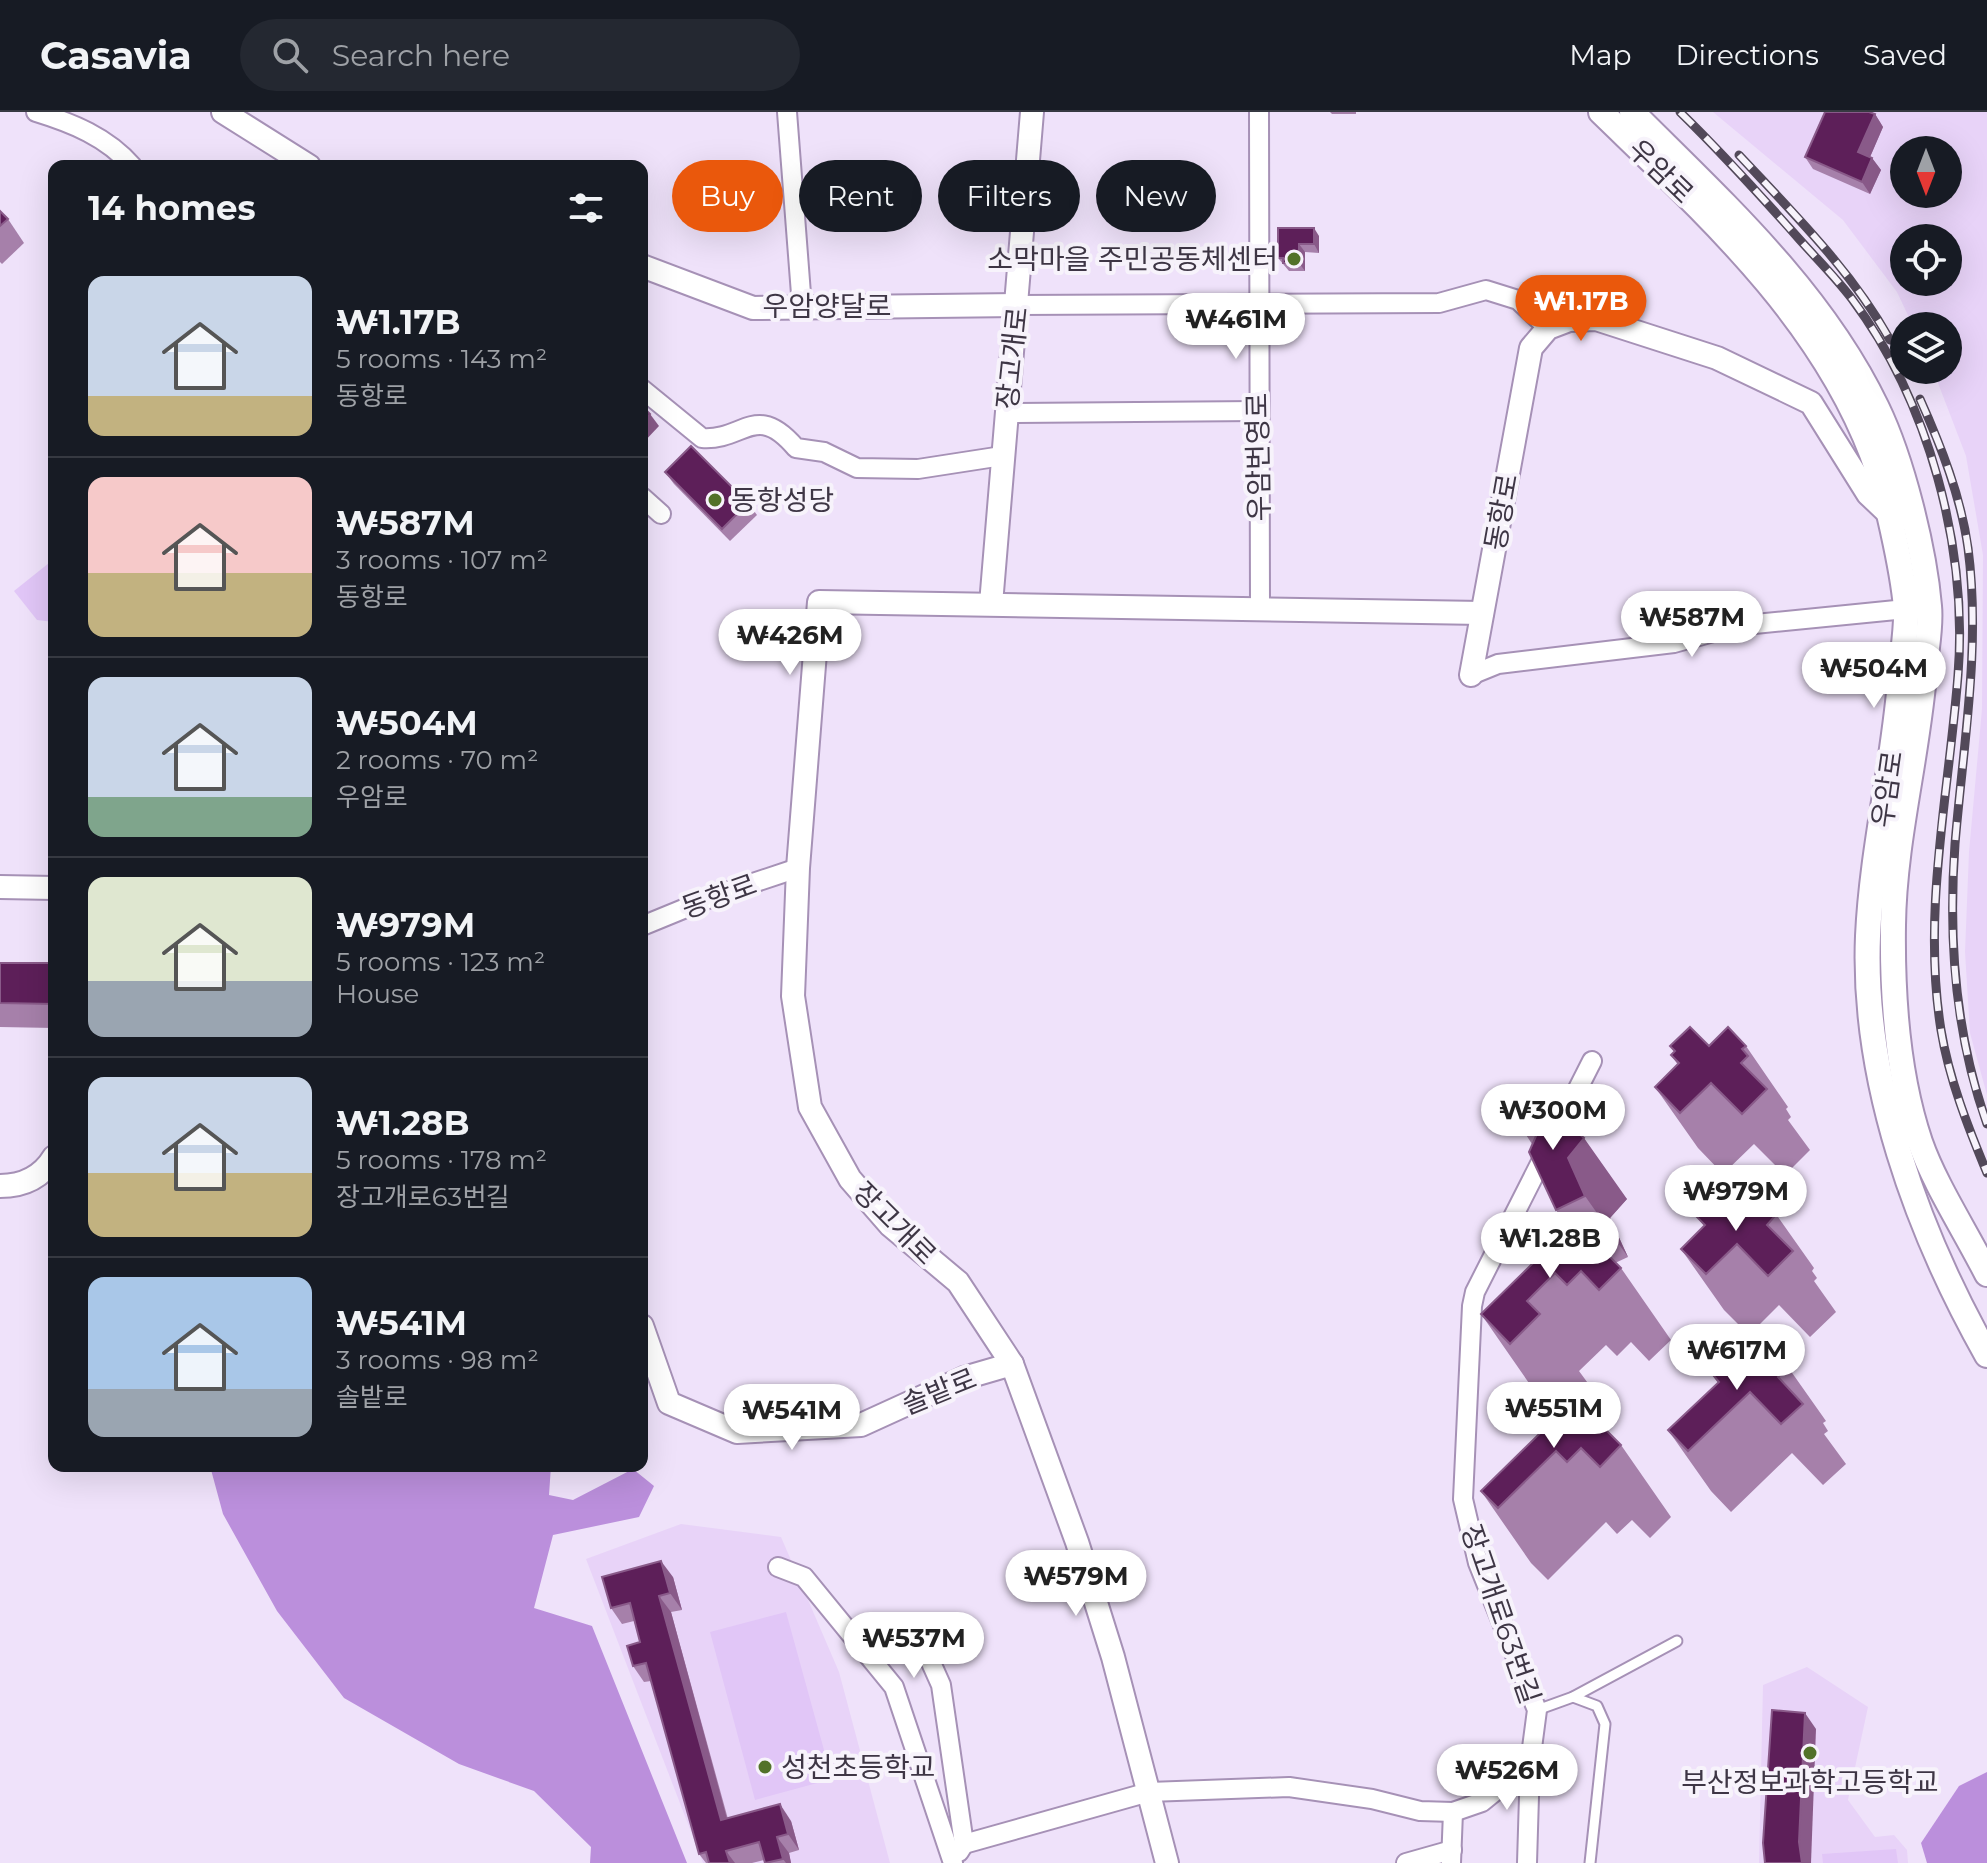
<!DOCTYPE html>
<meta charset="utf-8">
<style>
:root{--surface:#171b24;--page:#242831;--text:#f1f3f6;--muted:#9ea1a6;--line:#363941;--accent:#ea580c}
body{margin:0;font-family:Montserrat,"Noto Sans KR",sans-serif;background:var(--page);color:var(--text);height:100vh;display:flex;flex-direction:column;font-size:30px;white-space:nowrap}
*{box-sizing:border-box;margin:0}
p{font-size:26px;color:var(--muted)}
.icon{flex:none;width:44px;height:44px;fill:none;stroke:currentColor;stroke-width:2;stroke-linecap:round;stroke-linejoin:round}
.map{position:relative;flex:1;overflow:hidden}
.details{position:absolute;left:48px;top:48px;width:600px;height:1312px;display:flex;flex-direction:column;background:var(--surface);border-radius:16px;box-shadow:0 8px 32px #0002}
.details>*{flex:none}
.hud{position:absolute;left:672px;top:48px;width:760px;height:72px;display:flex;gap:16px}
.needle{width:52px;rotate:180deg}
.controls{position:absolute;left:1890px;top:24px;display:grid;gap:16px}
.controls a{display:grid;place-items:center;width:72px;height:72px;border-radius:50%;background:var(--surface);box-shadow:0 8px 32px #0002;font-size:40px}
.price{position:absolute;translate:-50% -68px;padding:0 18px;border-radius:28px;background:#fff;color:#222;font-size:26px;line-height:52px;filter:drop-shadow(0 2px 4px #0008)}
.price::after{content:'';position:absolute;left:50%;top:48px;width:24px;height:18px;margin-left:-12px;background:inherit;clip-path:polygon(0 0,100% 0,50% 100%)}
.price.on{background:var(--accent);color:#fff}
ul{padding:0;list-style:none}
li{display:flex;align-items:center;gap:24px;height:200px;padding:0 40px}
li+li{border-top:2px solid var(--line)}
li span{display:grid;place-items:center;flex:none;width:224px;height:160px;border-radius:16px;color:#555}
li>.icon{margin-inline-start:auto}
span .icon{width:96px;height:96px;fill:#fffc;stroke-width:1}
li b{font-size:34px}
h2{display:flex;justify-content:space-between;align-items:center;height:96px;padding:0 40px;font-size:34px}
.pill{padding:0 28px;border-radius:36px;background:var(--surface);box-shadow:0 8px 32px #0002;font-size:28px;line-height:72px}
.pill.on{background:var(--accent);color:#fff}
header{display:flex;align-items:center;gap:48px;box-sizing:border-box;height:112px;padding:0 40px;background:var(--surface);border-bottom:2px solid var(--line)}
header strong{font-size:38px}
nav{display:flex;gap:44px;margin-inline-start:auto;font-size:28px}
.search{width:560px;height:72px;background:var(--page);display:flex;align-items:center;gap:20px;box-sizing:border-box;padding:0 28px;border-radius:44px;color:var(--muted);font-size:30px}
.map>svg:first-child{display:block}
</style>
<header>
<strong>Casavia</strong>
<div class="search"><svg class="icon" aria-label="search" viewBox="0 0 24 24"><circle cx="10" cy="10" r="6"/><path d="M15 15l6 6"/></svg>Search here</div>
<nav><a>Map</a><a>Directions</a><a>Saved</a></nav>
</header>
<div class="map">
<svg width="1987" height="1751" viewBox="0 0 1987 1751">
<rect width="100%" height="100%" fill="#efe2fa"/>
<g fill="#e8d3f8" fill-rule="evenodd">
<path d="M1713 0H1987V983L1970 921 1965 840 1969 740 1982 597 1983 443 1966 344 1933 258H1948V214H1913L1897 180 1843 108ZM1904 38H1948V82H1904ZM1904 126H1948V170H1904Z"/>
<polygon points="681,1412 781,1425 839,1560 890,1751 703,1751 586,1447"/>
<polygon points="1807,1555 1868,1595 1848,1688 1875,1725 1894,1723 1907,1738 1908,1751 1759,1751 1763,1573"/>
</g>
<g fill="#e1c6f7">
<polygon points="54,447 54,510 37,508 14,479"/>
<polygon points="786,1500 832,1667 755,1688 710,1520"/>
<polygon points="1896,1737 1898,1751 1823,1751 1822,1742"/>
</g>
<g fill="#bb8fdc">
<polygon points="210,1354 551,1354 549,1383 573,1388 633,1357 654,1374 639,1405 553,1423 534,1496 592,1514 687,1751 590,1751 591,1735 534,1679 459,1652 344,1586 277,1499 223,1402"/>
<polygon points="1987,1660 1987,1751 1927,1751 1921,1731 1959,1674"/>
</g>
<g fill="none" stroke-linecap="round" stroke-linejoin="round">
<defs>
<g id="service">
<polyline points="1573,1585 1597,1594 1605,1612 1590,1751"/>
<polyline points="1537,1598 1573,1585 1677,1529"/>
</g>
<g id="minor">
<path d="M36 0C72 11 107 25 132 54"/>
<polyline points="787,0 802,195"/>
<polyline points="1259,0 1260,499"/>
<polyline points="1018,193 1439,191 1486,178 1518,188 1548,216"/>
<path d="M642 277 702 326C744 329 756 289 796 336L824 340 857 356 918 357 1002 344"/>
<polyline points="1007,301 1257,299"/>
<polyline points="642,385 661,402"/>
<polyline points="1471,563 1498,552 1674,531 1735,514 1906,497"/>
<polyline points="642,814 720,782 798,756"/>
<polyline points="778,1455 804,1465 894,1575 953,1751"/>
<polyline points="920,1526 941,1573 964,1732 959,1740"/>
<polyline points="964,1732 1149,1680 1289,1675 1372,1687 1420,1699 1453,1700 1482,1690 1530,1651 1537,1598 1478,1451 1463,1387 1472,1194 1475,1180 1592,949"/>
<polyline points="1406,1751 1452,1738"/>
<polyline points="1451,1751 1453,1700"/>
<polyline points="1527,1751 1530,1651"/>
</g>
<g id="tertiary">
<polyline points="223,0 309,54"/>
<polyline points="642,154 753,196 1018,193"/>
<polyline points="991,492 1032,0"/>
<polyline points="1471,563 1531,236 1548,216 1569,208 1596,207 1717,246 1811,291 1868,382 1887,400"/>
<polyline points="0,775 54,776"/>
<path d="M0 1074C23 1074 42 1065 54 1045"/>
<polyline points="642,1214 669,1291 737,1320 861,1313 964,1266 1012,1252"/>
<polyline points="1167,1751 1113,1545 1077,1430 1012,1252 958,1170 890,1113 850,1067 810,995 793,884 798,756 819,490 1482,501"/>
</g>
<g id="secondary">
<path d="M1601 0C1705 101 1819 203 1872 342 1885 377 1903 459 1906 496 1907 516 1903 538 1901 558 1895 647 1872 735 1868 824 1862 968 1917 1119 1987 1243"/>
<path d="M1632 0C1722 90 1821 179 1877 296 1902 348 1924 436 1929 494 1931 513 1927 533 1925 552 1919 639 1894 726 1893 813 1892 885 1897 962 1920 1030 1935 1073 1966 1120 1987 1162"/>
</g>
</defs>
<use href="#service" stroke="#a691b6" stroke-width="13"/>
<use href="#minor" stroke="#a691b6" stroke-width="22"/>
<use href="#tertiary" stroke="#a691b6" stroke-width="26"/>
<use href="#secondary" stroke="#a691b6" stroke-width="28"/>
<use href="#service" stroke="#fff" stroke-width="9"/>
<use href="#minor" stroke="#fff" stroke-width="18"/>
<use href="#tertiary" stroke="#fff" stroke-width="22"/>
<use href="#secondary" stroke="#fff" stroke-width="24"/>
<defs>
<g id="rail">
<path d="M1680 0C1722 41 1761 84 1800 128 1817 147 1836 166 1852 187 1929 290 1968 435 1958 563 1949 680 1922 800 1941 918 1949 967 1968 1015 1987 1061"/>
<path d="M1739 43C1794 102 1851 158 1890 228"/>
<path d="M1920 287C1941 334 1961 385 1968 436 1981 535 1963 634 1955 732 1948 828 1955 922 1987 1012"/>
</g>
</defs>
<use href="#rail" stroke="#524959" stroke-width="9"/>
<use href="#rail" stroke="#f7f3fb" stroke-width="6" stroke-dasharray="18" stroke-linecap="butt"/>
</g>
<g fill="#a680aa">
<polygon points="1330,0 1356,0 1356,2 1332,2"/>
<polygon points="1875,2 1883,15 1870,45 1872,46 1881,58 1870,82 1813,57 1805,45"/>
<polygon points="0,99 8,107 24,131 2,152 0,150"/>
<polygon points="1278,116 1319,124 1319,141 1305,140 1305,159 1289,159 1278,146"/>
<polygon points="665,360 748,391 757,403 730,429 674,372"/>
<polygon points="0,851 54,851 54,916 0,915"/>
<polygon points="1670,934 1746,934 1788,995 1786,997 1791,1005 1788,1008 1810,1038 1785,1063 1754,1032 1723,1062 1698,1036 1655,975 1678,953 1671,943 1674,940"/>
<polygon points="1515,1006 1627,1087 1610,1106 1628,1145 1615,1151 1621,1156 1671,1228 1649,1249 1631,1230 1617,1244 1606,1233 1579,1259 1590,1274 1576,1287 1621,1333 1671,1405 1650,1426 1632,1408 1617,1422 1606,1410 1548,1468 1531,1451 1481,1379 1559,1302 1531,1274 1481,1202 1568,1116 1556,1098 1532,1032"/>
<polygon points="1771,1095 1814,1156 1812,1159 1817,1166 1814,1169 1836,1200 1810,1225 1779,1193 1749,1223 1724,1198 1681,1137 1704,1114 1697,1105 1700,1102 1696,1096"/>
<polygon points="1707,1248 1783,1248 1826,1309 1823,1311 1828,1319 1824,1322 1846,1352 1823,1373 1792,1341 1731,1400 1711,1379 1668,1318 1718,1271 1708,1257 1711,1254"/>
<polygon points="673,1465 682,1498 671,1500 728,1707 791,1709 799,1738 789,1741 791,1751 765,1751 764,1748 752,1751 706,1751 699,1742 651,1569 644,1570 633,1554 640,1530 634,1509 622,1512 611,1496"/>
</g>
<g fill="#895a89">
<polygon points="1875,2 1883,15 1867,52 1858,40"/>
<polygon points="1872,46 1881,58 1870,82 1862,70"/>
<polygon points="1314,116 1319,124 1319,141 1314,132"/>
<polygon points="1299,132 1305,140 1305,159 1299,151"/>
<polygon points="650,302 659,314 642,332 642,311"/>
<polygon points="1584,1026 1627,1087 1610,1106 1628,1145 1585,1084 1568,1046"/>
<polygon points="661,1449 673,1465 682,1498 670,1481"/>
<polygon points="659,1484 671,1500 732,1725 721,1708"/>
<polygon points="1805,1601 1816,1617 1811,1751 1802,1751 1799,1730"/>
<polygon points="780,1692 791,1709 799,1738 788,1722"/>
<polygon points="777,1725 789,1741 791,1751 786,1751 783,1747"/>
<polygon points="726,1739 735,1751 730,1751"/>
</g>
<g fill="#5d1f59" stroke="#895a89" stroke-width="2">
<polygon points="1825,0 1869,0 1875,2 1858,40 1872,46 1862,70 1805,45"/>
<polygon points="0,99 8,107 0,114"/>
<polygon points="1278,116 1314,116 1314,132 1299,132 1299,151 1283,151 1283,146 1278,146"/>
<polygon points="642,294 650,302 642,311"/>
<polygon points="691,334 748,391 722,417 665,360"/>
<polygon points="0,851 54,851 54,892 0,891"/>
<polygon points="1690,915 1709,934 1728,915 1746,934 1742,937 1748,944 1741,951 1767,977 1742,1002 1711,971 1680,1001 1655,975 1679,951 1671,943 1675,939 1670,934"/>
<polygon points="1533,984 1584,1026 1568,1046 1585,1084 1556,1098 1529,1040 1536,1024 1515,1006"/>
<polygon points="1715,1076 1734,1096 1753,1077 1771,1095 1768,1099 1774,1105 1767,1113 1793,1139 1768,1164 1737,1132 1706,1162 1681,1137 1705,1113 1697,1105 1701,1101 1696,1096"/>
<polygon points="1575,1110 1621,1156 1599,1178 1581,1159 1567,1173 1555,1161 1527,1189 1540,1202 1510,1232 1481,1202"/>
<polygon points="1728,1228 1747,1248 1766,1230 1783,1248 1779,1251 1785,1258 1778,1265 1803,1292 1781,1312 1750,1280 1688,1339 1668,1318 1719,1270 1708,1257 1712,1254 1707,1248"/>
<polygon points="1575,1287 1621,1333 1600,1355 1581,1336 1567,1350 1556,1339 1498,1396 1481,1379"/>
<polygon points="661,1449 670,1481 659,1484 721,1708 780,1692 788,1722 777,1725 783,1747 765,1751 759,1730 726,1739 730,1751 709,1751 706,1740 699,1742 646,1551 633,1554 627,1534 640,1530 630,1491 611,1496 602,1465"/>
<polygon points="1772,1598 1805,1601 1799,1730 1802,1751 1765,1751 1763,1731"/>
</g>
<g fill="#527229" stroke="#f7f3fb" stroke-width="3">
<circle cx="1294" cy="147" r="8"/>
<circle cx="715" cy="388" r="8"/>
<circle cx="1810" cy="1641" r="8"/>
<circle cx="765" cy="1655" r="8"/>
</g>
<g text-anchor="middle" stroke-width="8" stroke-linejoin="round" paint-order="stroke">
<g font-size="28" fill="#3e3645" stroke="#f7f3fb">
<text transform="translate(1661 59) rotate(44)" y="10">우암로</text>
<text x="827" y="204">우암양달로</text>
<text transform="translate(1012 246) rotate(-84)" y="10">장고개로</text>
<text transform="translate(1258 345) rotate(-91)" y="10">우암번영로</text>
<text transform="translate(1501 400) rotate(-80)" y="10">동항로</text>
<text transform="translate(1887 677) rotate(-82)" y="10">우암로</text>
<text transform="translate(719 784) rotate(-20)" y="10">동항로</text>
<text transform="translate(895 1111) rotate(45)" y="10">장고개로</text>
<text transform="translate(939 1279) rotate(-22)" y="10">솔밭로</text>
<text transform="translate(1501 1502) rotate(71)" y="10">장고개로63번길</text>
</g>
<g font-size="28" fill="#3e3645" stroke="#f7f3fb" text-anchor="start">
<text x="1278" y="157" text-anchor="end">소막마을 주민공동체센터</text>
<text x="731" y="398">동항성당</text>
<text x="781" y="1665">성천초등학교</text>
<text x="1810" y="1680" text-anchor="middle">부산정보과학고등학교</text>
</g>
</g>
</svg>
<div class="controls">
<a><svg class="needle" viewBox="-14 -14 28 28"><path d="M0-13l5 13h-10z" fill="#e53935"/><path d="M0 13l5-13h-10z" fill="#9ea1a6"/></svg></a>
<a><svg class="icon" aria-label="locate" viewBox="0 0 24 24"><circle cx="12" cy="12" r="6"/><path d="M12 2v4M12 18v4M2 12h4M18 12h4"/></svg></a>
<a><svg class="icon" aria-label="layers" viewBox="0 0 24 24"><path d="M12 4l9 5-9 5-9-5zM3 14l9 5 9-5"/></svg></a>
</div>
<b class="price on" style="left:1581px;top:231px">₩1.17B</b>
<b class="price" style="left:1236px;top:249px">₩461M</b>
<b class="price" style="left:1692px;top:547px">₩587M</b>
<b class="price" style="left:790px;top:565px">₩426M</b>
<b class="price" style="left:1874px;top:598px">₩504M</b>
<b class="price" style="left:1553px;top:1040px">₩300M</b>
<b class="price" style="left:1736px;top:1121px">₩979M</b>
<b class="price" style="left:1550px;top:1168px">₩1.28B</b>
<b class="price" style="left:1737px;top:1280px">₩617M</b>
<b class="price" style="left:1554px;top:1338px">₩551M</b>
<b class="price" style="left:792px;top:1340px">₩541M</b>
<b class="price" style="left:1076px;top:1506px">₩579M</b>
<b class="price" style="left:914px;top:1568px">₩537M</b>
<b class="price" style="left:1507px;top:1700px">₩526M</b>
<div class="hud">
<a class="pill on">Buy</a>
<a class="pill">Rent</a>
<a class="pill">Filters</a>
<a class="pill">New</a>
</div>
<section class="details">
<h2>14 homes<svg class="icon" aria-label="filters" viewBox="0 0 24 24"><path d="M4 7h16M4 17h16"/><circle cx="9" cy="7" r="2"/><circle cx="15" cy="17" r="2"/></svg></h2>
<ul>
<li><span style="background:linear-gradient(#c9d6e8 75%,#c2b280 0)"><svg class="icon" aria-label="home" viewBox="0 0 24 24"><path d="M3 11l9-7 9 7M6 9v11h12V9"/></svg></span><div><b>₩1.17B</b><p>5 rooms · 143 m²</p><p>동항로</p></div></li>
<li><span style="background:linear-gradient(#f6c9c9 60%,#c2b280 0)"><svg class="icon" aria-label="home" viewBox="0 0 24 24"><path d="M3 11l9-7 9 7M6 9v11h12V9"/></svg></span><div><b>₩587M</b><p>3 rooms · 107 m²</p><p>동항로</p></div></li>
<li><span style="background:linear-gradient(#c9d6e8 75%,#7fa58c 0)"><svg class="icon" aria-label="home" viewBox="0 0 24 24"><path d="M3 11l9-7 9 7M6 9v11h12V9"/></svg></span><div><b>₩504M</b><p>2 rooms · 70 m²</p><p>우암로</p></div></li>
<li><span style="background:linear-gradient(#dfe7d0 65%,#9aa5b1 0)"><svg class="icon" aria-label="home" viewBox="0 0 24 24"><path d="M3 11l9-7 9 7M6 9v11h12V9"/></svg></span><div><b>₩979M</b><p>5 rooms · 123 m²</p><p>House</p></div></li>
<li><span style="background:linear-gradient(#c9d6e8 60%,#c2b280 0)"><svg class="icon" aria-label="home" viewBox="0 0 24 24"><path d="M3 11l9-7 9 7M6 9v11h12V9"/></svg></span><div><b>₩1.28B</b><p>5 rooms · 178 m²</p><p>장고개로63번길</p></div></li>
<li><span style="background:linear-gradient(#a9c7e8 70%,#9aa5b1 0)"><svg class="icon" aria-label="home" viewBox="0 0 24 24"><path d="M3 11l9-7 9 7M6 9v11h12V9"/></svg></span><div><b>₩541M</b><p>3 rooms · 98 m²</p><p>솔밭로</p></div></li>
</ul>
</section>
</div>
